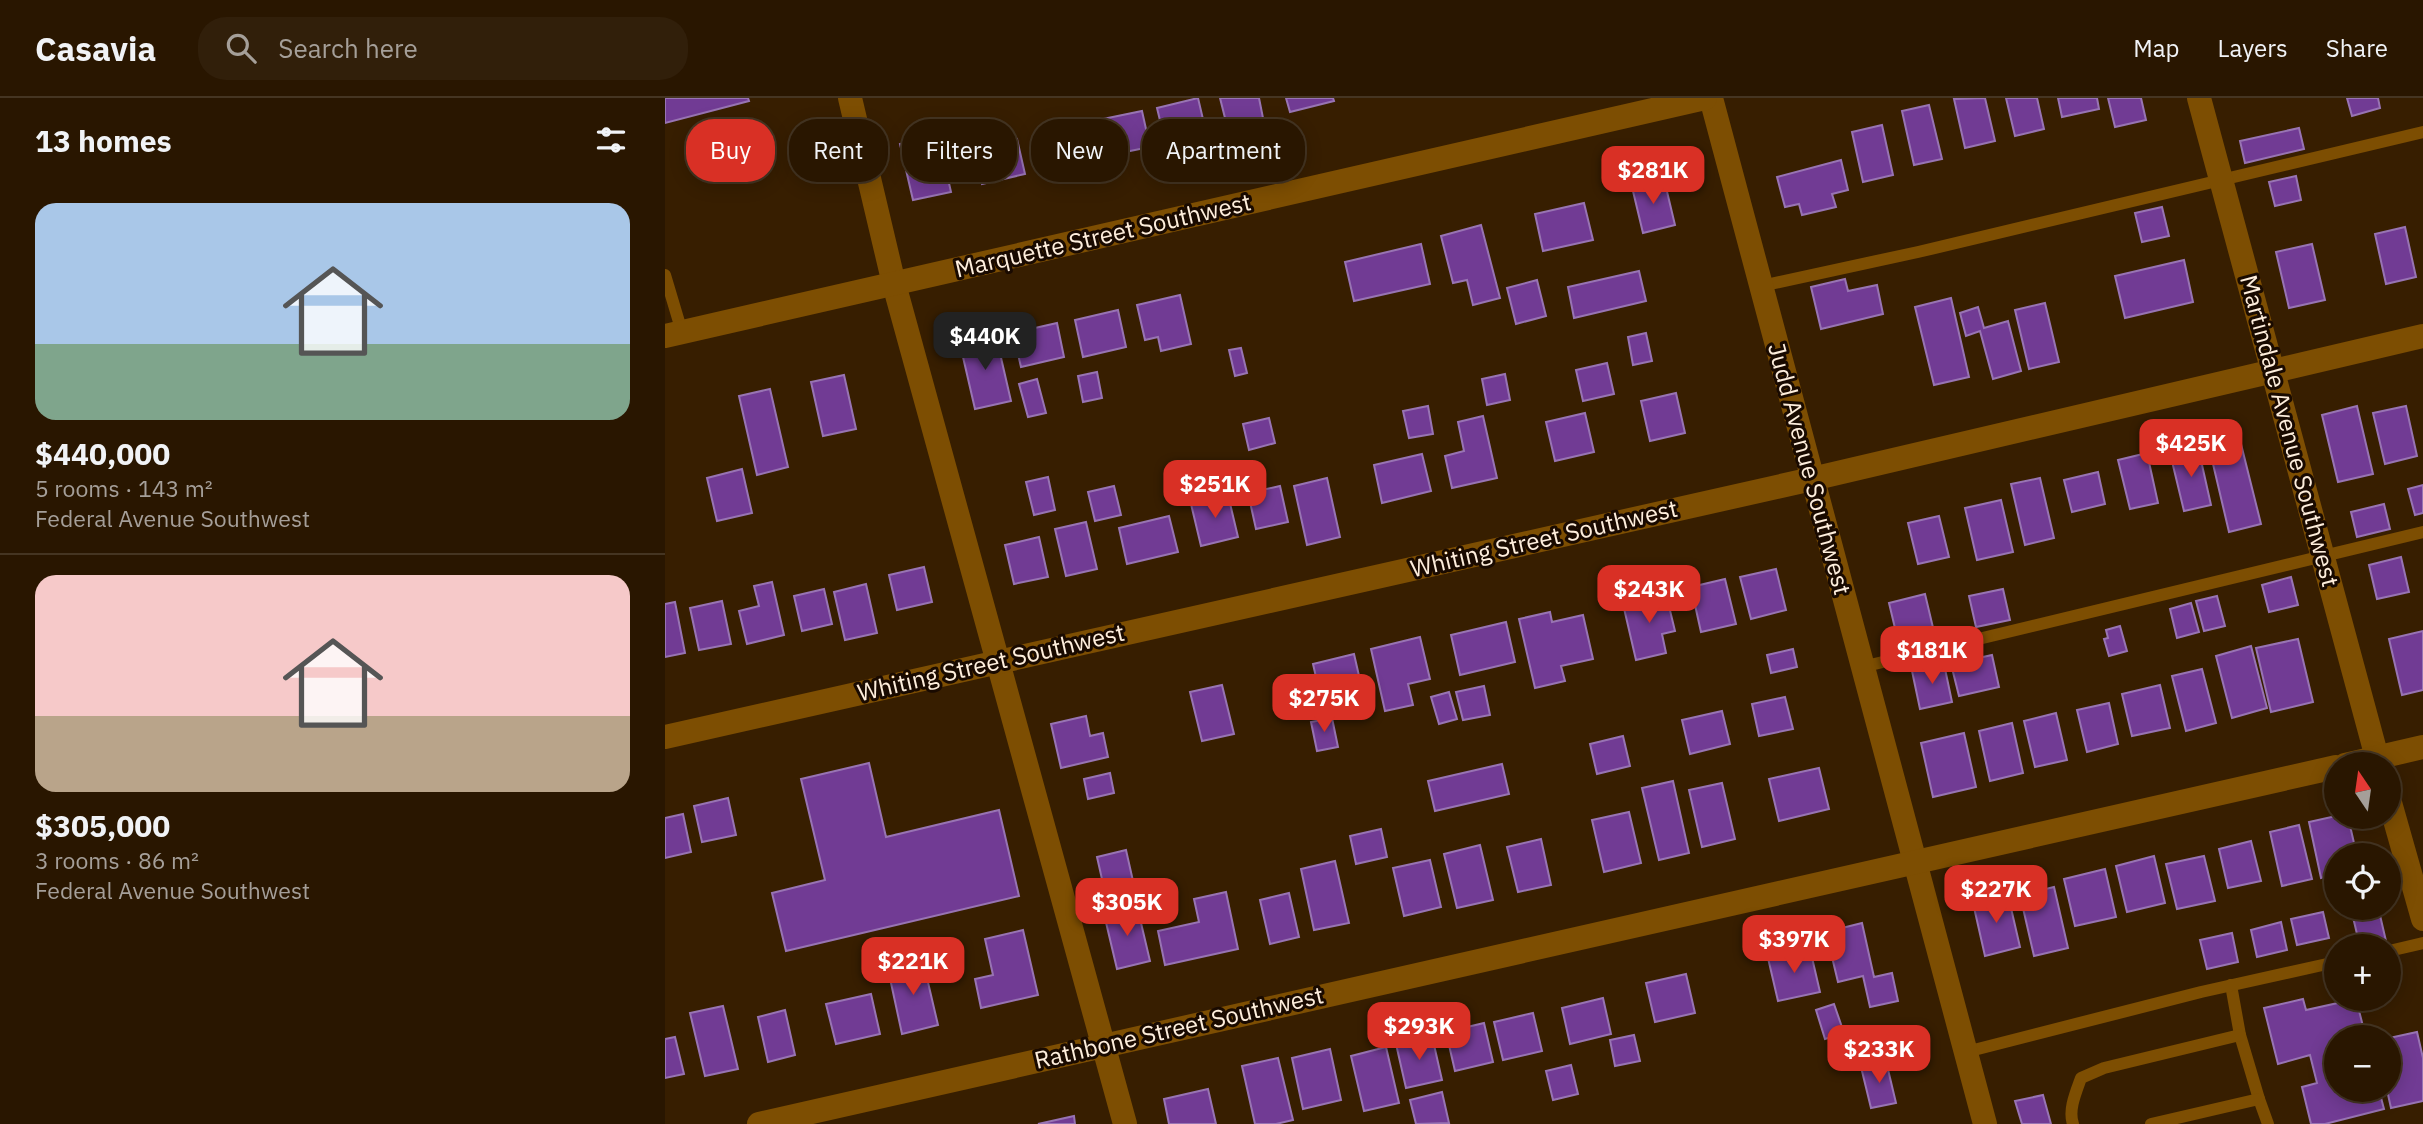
<!DOCTYPE html>
<meta charset="utf-8">
<style>
:root{--surface:#291600;--page:#311f0a;--text:#f1f3f6;--muted:#a59f99;--line:#453522;--accent:#d93025}
body{margin:0;font-family:"IBM Plex Sans",sans-serif;background:var(--page);color:var(--text);height:100vh;display:flex;flex-direction:column;font-size:26px;white-space:nowrap}
*{box-sizing:border-box;margin:0}
p{font-size:23px;color:var(--muted)}
.icon{flex:none;width:38px;height:38px;fill:none;stroke:currentColor;stroke-width:2;stroke-linecap:round;stroke-linejoin:round}
.map{position:relative;flex:1;overflow:hidden}
.drawer{display:flex;flex-direction:column;background:var(--surface);width:665px}
.drawer>*{flex:none}
.banner{position:absolute;left:21px;top:21px;width:665px;height:63px;display:flex;gap:14px}
.needle{width:46px;rotate:347deg}
.buttons{position:absolute;left:1659px;top:654px;display:grid;gap:14px}
.buttons a{display:grid;place-items:center;width:77px;height:77px;border-radius:50%;background:var(--surface);box-shadow:0 4px 18px #0003,0 0 0 2px var(--line);font-size:35px}
.price{position:absolute;translate:-50% -60px;padding:0 16px;border-radius:14px;background:var(--accent);color:#fff;font-size:23px;line-height:46px;filter:drop-shadow(0 2px 4px #0008)}
.price::after{content:'';position:absolute;left:50%;top:42px;width:21px;height:16px;margin-left:-10px;background:inherit;clip-path:polygon(0 0,100% 0,50% 100%)}
.price.current{background:#222;color:#fff}
ul{padding:0;list-style:none}
li{display:grid;align-content:center;gap:14px;height:371px;padding:0 35px}
li+li{border-top:2px solid var(--line)}
li span{display:grid;place-items:center;height:217px;border-radius:21px;color:#555}
li>.icon{margin-inline-start:auto}
span .icon{width:126px;height:126px;fill:#fffc;stroke-width:1}
li b{font-size:30px}
h2{display:flex;justify-content:space-between;align-items:center;height:84px;padding:0 35px;font-size:30px}
.tag{padding:0 24px;border-radius:28px;background:var(--surface);box-shadow:0 4px 18px #0003,0 0 0 2px var(--line);font-size:24px;line-height:63px}
.tag.current{background:var(--accent);color:#fff}
header{display:flex;align-items:center;gap:42px;box-sizing:border-box;height:98px;padding:0 35px;background:var(--surface);border-bottom:2px solid var(--line)}
header strong{font-size:33px}
nav{display:flex;gap:38px;margin-inline-start:auto;font-size:24px}
.search{width:490px;height:63px;background:var(--page);display:flex;align-items:center;gap:18px;box-sizing:border-box;padding:0 24px;border-radius:28px;color:var(--muted);font-size:26px}
main{display:flex;flex:1;min-height:0}
.map>svg:first-child{display:block}
</style>
<header>
<strong>Casavia</strong>
<div class="search"><svg class="icon" aria-label="search" viewBox="0 0 24 24"><circle cx="10" cy="10" r="6"/><path d="M15 15l6 6"/></svg>Search here</div>
<nav><a>Map</a><a>Layers</a><a>Share</a></nav>
</header>
<main>
<section class="drawer">
<h2>13 homes<svg class="icon" aria-label="filters" viewBox="0 0 24 24"><path d="M4 7h16M4 17h16"/><circle cx="9" cy="7" r="2"/><circle cx="15" cy="17" r="2"/></svg></h2>
<ul>
<li><span style="background:linear-gradient(#a9c7e8 65%,#7fa58c 0)"><svg class="icon" aria-label="home" viewBox="0 0 24 24"><path d="M3 11l9-7 9 7M6 9v11h12V9"/></svg></span><div><b>$440,000</b><p>5 rooms · 143 m²</p><p>Federal Avenue Southwest</p></div></li>
<li><span style="background:linear-gradient(#f6c9c9 65%,#b9a48a 0)"><svg class="icon" aria-label="home" viewBox="0 0 24 24"><path d="M3 11l9-7 9 7M6 9v11h12V9"/></svg></span><div><b>$305,000</b><p>3 rooms · 86 m²</p><p>Federal Avenue Southwest</p></div></li>
</ul>
</section>
<div class="map">
<svg width="1758" height="1026" viewBox="0 0 1758 1026">
<rect width="100%" height="100%" fill="#371e00"/>
<g fill="#713b94" stroke="#9874b3" stroke-width="2">
<polygon points="0,0 83,0 84,3 0,25"/>
<polygon points="533,0 541,34 500,43 492,10"/>
<polygon points="555,0 594,0 598,20 562,28"/>
<polygon points="621,0 668,0 669,3 625,14"/>
<polygon points="1320,0 1330,43 1300,50 1289,1"/>
<polygon points="1341,0 1372,0 1379,31 1350,38"/>
<polygon points="1393,0 1432,0 1434,11 1397,19"/>
<polygon points="1443,0 1476,0 1481,22 1450,29"/>
<polygon points="1682,0 1713,0 1715,10 1687,18"/>
<polygon points="1264,7 1277,61 1249,67 1237,13"/>
<polygon points="477,13 485,49 440,58 433,22"/>
<polygon points="1217,27 1228,77 1198,84 1187,34"/>
<polygon points="414,28 422,63 380,73 372,38"/>
<polygon points="1634,30 1639,51 1580,65 1575,43"/>
<polygon points="273,37 286,94 248,102 235,46"/>
<polygon points="352,41 360,76 317,86 309,51"/>
<polygon points="1176,62 1183,92 1167,96 1171,109 1137,117 1134,106 1120,109 1112,79"/>
<polygon points="1631,78 1636,102 1610,108 1604,84"/>
<polygon points="999,81 1010,127 978,135 967,89"/>
<polygon points="919,105 928,142 878,153 870,116"/>
<polygon points="1497,109 1504,138 1477,144 1470,115"/>
<polygon points="816,127 835,200 808,207 802,182 788,185 776,138"/>
<polygon points="1740,129 1751,179 1721,186 1710,136"/>
<polygon points="756,146 765,186 689,203 680,164"/>
<polygon points="1647,146 1660,202 1624,210 1611,154"/>
<polygon points="1519,162 1528,204 1460,220 1450,178"/>
<polygon points="974,173 981,203 909,220 903,189"/>
<polygon points="1180,181 1183,193 1212,187 1218,216 1156,231 1146,189"/>
<polygon points="872,182 881,218 851,226 842,190"/>
<polygon points="515,197 526,246 496,253 493,239 480,242 472,207"/>
<polygon points="1286,200 1304,279 1269,287 1250,209"/>
<polygon points="1380,205 1394,264 1364,271 1350,212"/>
<polygon points="1313,209 1319,230 1343,223 1356,273 1328,281 1315,233 1301,238 1295,215"/>
<polygon points="453,212 461,249 418,259 410,222"/>
<polygon points="392,225 399,259 356,269 348,235"/>
<polygon points="981,235 987,263 968,267 963,239"/>
<polygon points="331,238 346,303 310,311 295,246"/>
<polygon points="576,250 582,275 570,278 564,252"/>
<polygon points="942,265 949,296 918,303 911,272"/>
<polygon points="432,274 437,300 418,304 413,278"/>
<polygon points="840,276 845,302 822,307 817,281"/>
<polygon points="179,277 191,331 158,338 146,284"/>
<polygon points="372,281 381,315 363,319 354,286"/>
<polygon points="105,291 123,369 92,377 74,298"/>
<polygon points="1011,295 1020,335 985,343 976,303"/>
<polygon points="763,308 768,336 744,340 738,313"/>
<polygon points="1692,308 1708,376 1673,384 1657,317"/>
<polygon points="1741,308 1752,358 1720,366 1708,315"/>
<polygon points="920,315 929,354 890,363 881,324"/>
<polygon points="818,318 832,380 787,390 780,358 799,353 793,324"/>
<polygon points="604,320 610,345 584,352 578,326"/>
<polygon points="1575,342 1596,426 1564,434 1544,349"/>
<polygon points="1533,349 1546,407 1519,413 1505,355"/>
<polygon points="1482,355 1493,405 1465,411 1453,362"/>
<polygon points="757,356 766,393 717,405 709,367"/>
<polygon points="77,371 87,415 52,423 42,380"/>
<polygon points="1433,374 1440,406 1407,414 1399,382"/>
<polygon points="383,379 390,412 369,417 361,384"/>
<polygon points="662,380 675,439 642,447 629,388"/>
<polygon points="1375,380 1389,440 1360,447 1346,386"/>
<polygon points="1758,387 1758,415 1750,417 1743,391"/>
<polygon points="449,388 456,417 430,423 423,394"/>
<polygon points="615,388 623,424 591,431 583,395"/>
<polygon points="563,397 573,439 536,448 526,406"/>
<polygon points="1336,402 1348,454 1312,462 1300,410"/>
<polygon points="1719,406 1725,431 1692,439 1686,414"/>
<polygon points="504,418 513,454 462,466 454,430"/>
<polygon points="1274,418 1284,459 1253,466 1243,425"/>
<polygon points="421,424 432,471 401,478 390,431"/>
<polygon points="374,439 383,479 349,486 340,447"/>
<polygon points="1736,459 1744,494 1712,501 1704,467"/>
<polygon points="259,469 267,504 232,512 224,477"/>
<polygon points="1111,471 1121,512 1086,521 1075,479"/>
<polygon points="1626,479 1633,507 1604,514 1597,487"/>
<polygon points="1060,481 1071,526 1036,534 1026,489"/>
<polygon points="107,484 119,537 82,546 74,513 94,508 89,488"/>
<polygon points="201,486 212,535 180,542 169,494"/>
<polygon points="159,491 167,526 137,533 129,498"/>
<polygon points="1338,491 1345,522 1311,529 1304,498"/>
<polygon points="1001,496 1010,533 997,536 1001,555 971,562 958,506"/>
<polygon points="1260,496 1270,538 1234,547 1224,505"/>
<polygon points="1552,498 1560,528 1539,533 1531,503"/>
<polygon points="57,503 66,546 34,552 25,510"/>
<polygon points="10,504 20,555 0,559 0,506"/>
<polygon points="1526,505 1534,534 1512,540 1505,511"/>
<polygon points="885,514 887,524 918,517 928,561 896,568 900,583 870,590 854,521"/>
<polygon points="841,524 850,564 795,577 786,537"/>
<polygon points="1455,528 1462,553 1444,558 1439,541 1443,540 1441,532"/>
<polygon points="1758,533 1758,592 1737,597 1724,541"/>
<polygon points="755,539 765,581 743,586 748,607 720,613 706,551"/>
<polygon points="1633,541 1648,604 1606,614 1591,550"/>
<polygon points="1586,548 1602,610 1567,620 1551,558"/>
<polygon points="1128,551 1132,569 1106,575 1102,557"/>
<polygon points="689,556 700,604 659,614 648,566"/>
<polygon points="1327,557 1334,589 1294,598 1286,566"/>
<polygon points="1279,566 1287,604 1255,611 1247,573"/>
<polygon points="1537,571 1551,625 1521,633 1507,578"/>
<polygon points="557,587 569,636 537,643 525,594"/>
<polygon points="1495,587 1505,630 1467,638 1457,596"/>
<polygon points="819,588 825,617 798,622 791,594"/>
<polygon points="784,594 792,621 774,626 766,599"/>
<polygon points="1120,599 1128,631 1094,638 1087,606"/>
<polygon points="1444,605 1453,646 1422,654 1412,612"/>
<polygon points="1057,613 1065,646 1025,656 1017,622"/>
<polygon points="1391,615 1402,662 1370,669 1359,623"/>
<polygon points="421,618 425,638 438,635 443,659 396,670 386,626"/>
<polygon points="667,620 673,649 652,653 646,624"/>
<polygon points="1347,625 1358,675 1325,683 1314,633"/>
<polygon points="1299,635 1311,689 1268,699 1256,645"/>
<polygon points="958,638 965,668 932,676 925,646"/>
<polygon points="204,665 221,739 334,712 354,798 121,853 107,795 160,782 136,681"/>
<polygon points="837,666 844,696 770,713 763,683"/>
<polygon points="1154,670 1164,711 1114,723 1104,681"/>
<polygon points="445,675 449,695 423,701 419,681"/>
<polygon points="1008,683 1024,755 994,762 977,690"/>
<polygon points="1057,685 1070,741 1037,749 1024,692"/>
<polygon points="63,700 71,737 37,744 29,708"/>
<polygon points="964,714 976,765 939,774 927,722"/>
<polygon points="18,716 26,754 0,760 0,720"/>
<polygon points="1671,718 1683,719 1692,758 1671,758 1671,776 1656,780 1644,724"/>
<polygon points="1634,727 1647,781 1617,788 1605,734"/>
<polygon points="716,731 722,759 691,766 685,738"/>
<polygon points="876,741 886,787 853,794 842,749"/>
<polygon points="1586,743 1596,783 1563,790 1554,751"/>
<polygon points="815,747 828,802 792,810 779,756"/>
<polygon points="461,752 468,783 439,790 432,759"/>
<polygon points="1489,758 1500,805 1462,814 1451,768"/>
<polygon points="1539,758 1550,803 1512,811 1501,766"/>
<polygon points="765,762 776,809 739,818 728,770"/>
<polygon points="670,763 684,825 649,832 636,771"/>
<polygon points="1440,771 1451,819 1410,828 1399,781"/>
<polygon points="1389,789 1403,850 1369,858 1355,797"/>
<polygon points="561,794 573,851 500,867 493,833 534,824 529,801"/>
<polygon points="624,795 634,839 605,846 595,802"/>
<polygon points="1343,797 1355,849 1320,858 1308,805"/>
<polygon points="472,808 485,863 452,871 439,816"/>
<polygon points="1714,813 1721,843 1695,849 1688,819"/>
<polygon points="1658,814 1664,840 1632,847 1626,821"/>
<polygon points="1616,824 1622,852 1592,859 1586,832"/>
<polygon points="1197,825 1209,879 1227,875 1233,903 1205,909 1198,878 1173,884 1161,834"/>
<polygon points="358,832 373,897 316,910 310,881 328,877 320,841"/>
<polygon points="1567,835 1573,864 1542,871 1535,842"/>
<polygon points="1145,851 1155,894 1113,903 1103,860"/>
<polygon points="258,863 273,927 237,936 223,871"/>
<polygon points="1021,876 1030,915 990,924 981,885"/>
<polygon points="206,896 215,936 171,946 161,906"/>
<polygon points="938,900 946,936 905,946 897,910"/>
<polygon points="1638,901 1641,912 1691,901 1701,940 1671,940 1671,992 1714,992 1719,1011 1660,1026 1646,1026 1637,989 1652,985 1645,957 1613,966 1599,910"/>
<polygon points="1169,906 1179,935 1160,941 1151,912"/>
<polygon points="58,908 73,971 40,978 25,915"/>
<polygon points="120,912 130,957 103,964 93,919"/>
<polygon points="868,915 877,953 838,962 829,924"/>
<polygon points="819,925 828,964 790,973 781,934"/>
<polygon points="1752,934 1758,960 1758,1003 1726,1010 1722,992 1724,992 1724,940"/>
<polygon points="969,937 975,963 950,968 945,942"/>
<polygon points="767,938 777,982 741,990 731,946"/>
<polygon points="10,939 19,976 0,980 0,941"/>
<polygon points="721,949 734,1005 699,1013 686,958"/>
<polygon points="665,951 676,1002 638,1011 627,960"/>
<polygon points="613,960 628,1022 611,1026 590,1026 577,968"/>
<polygon points="1221,963 1231,1005 1206,1010 1196,969"/>
<polygon points="906,967 913,996 888,1002 881,973"/>
<polygon points="543,991 551,1026 504,1026 499,1001"/>
<polygon points="777,994 784,1025 751,1026 745,1002"/>
<polygon points="1378,997 1386,1026 1357,1026 1350,1003"/>
<polygon points="409,1018 410,1026 373,1026"/>
</g>
<g fill="none" stroke-linecap="round" stroke-linejoin="round">
<g stroke="#7d4e02" stroke-width="12">
<polyline points="0,177 17,234"/>
<polyline points="1096,188 1253,154 1758,34"/>
<polyline points="1197,569 1758,434"/>
<polyline points="1724,853 1758,845"/>
<polyline points="1566,887 1575,937 1594,1001"/>
<polyline points="1301,954 1536,894 1671,864"/>
<path d="M1408 1026C1403 1012 1411 994 1416 980L1439 970 1575 937"/>
<polyline points="1486,1026 1594,1001 1603,1026"/>
</g>
<g stroke="#7d4e02" stroke-width="24">
<polyline points="185,0 229,186 460,1026"/>
<polyline points="1046,0 1320,1026"/>
<polyline points="1534,0 1714,667"/>
<polyline points="0,238 1040,0"/>
<polyline points="0,639 1147,381 1758,238"/>
<polyline points="1680,667 1758,649"/>
<polyline points="1724,701 1758,821"/>
<polyline points="94,1026 1671,669"/>
</g>
</g>
<g text-anchor="middle" stroke-width="6" stroke-linejoin="round" paint-order="stroke">
<g font-size="24" fill="#feeedc" stroke="#190a00">
<text transform="translate(438 138) rotate(-13)" y="8">Marquette Street Southwest</text>
<text transform="translate(1624 333) rotate(75)" y="8">Martindale Avenue Southwest</text>
<text transform="translate(1144 371) rotate(75)" y="8">Judd Avenue Southwest</text>
<text transform="translate(879 441) rotate(-13)" y="8">Whiting Street Southwest</text>
<text transform="translate(326 565) rotate(-13)" y="8">Whiting Street Southwest</text>
<text transform="translate(514 930) rotate(-13)" y="8">Rathbone Street Southwest</text>
</g>
</g>
</svg>
<div class="buttons">
<a><svg class="needle" viewBox="-14 -14 28 28"><path d="M0-13l5 13h-10z" fill="#e53935"/><path d="M0 13l5-13h-10z" fill="#a59f99"/></svg></a>
<a><svg class="icon" aria-label="locate" viewBox="0 0 24 24"><circle cx="12" cy="12" r="6"/><path d="M12 2v4M12 18v4M2 12h4M18 12h4"/></svg></a>
<a>+</a>
<a>−</a>
</div>
<b class="price" style="left:988px;top:108px">$281K</b>
<b class="price current" style="left:320px;top:274px">$440K</b>
<b class="price" style="left:1526px;top:381px">$425K</b>
<b class="price" style="left:550px;top:422px">$251K</b>
<b class="price" style="left:984px;top:527px">$243K</b>
<b class="price" style="left:1267px;top:588px">$181K</b>
<b class="price" style="left:659px;top:636px">$275K</b>
<b class="price" style="left:1331px;top:827px">$227K</b>
<b class="price" style="left:462px;top:840px">$305K</b>
<b class="price" style="left:1129px;top:877px">$397K</b>
<b class="price" style="left:248px;top:899px">$221K</b>
<b class="price" style="left:754px;top:964px">$293K</b>
<b class="price" style="left:1214px;top:987px">$233K</b>
<div class="banner">
<a class="tag current">Buy</a>
<a class="tag">Rent</a>
<a class="tag">Filters</a>
<a class="tag">New</a>
<a class="tag">Apartment</a>
</div>
</div>
</main>
